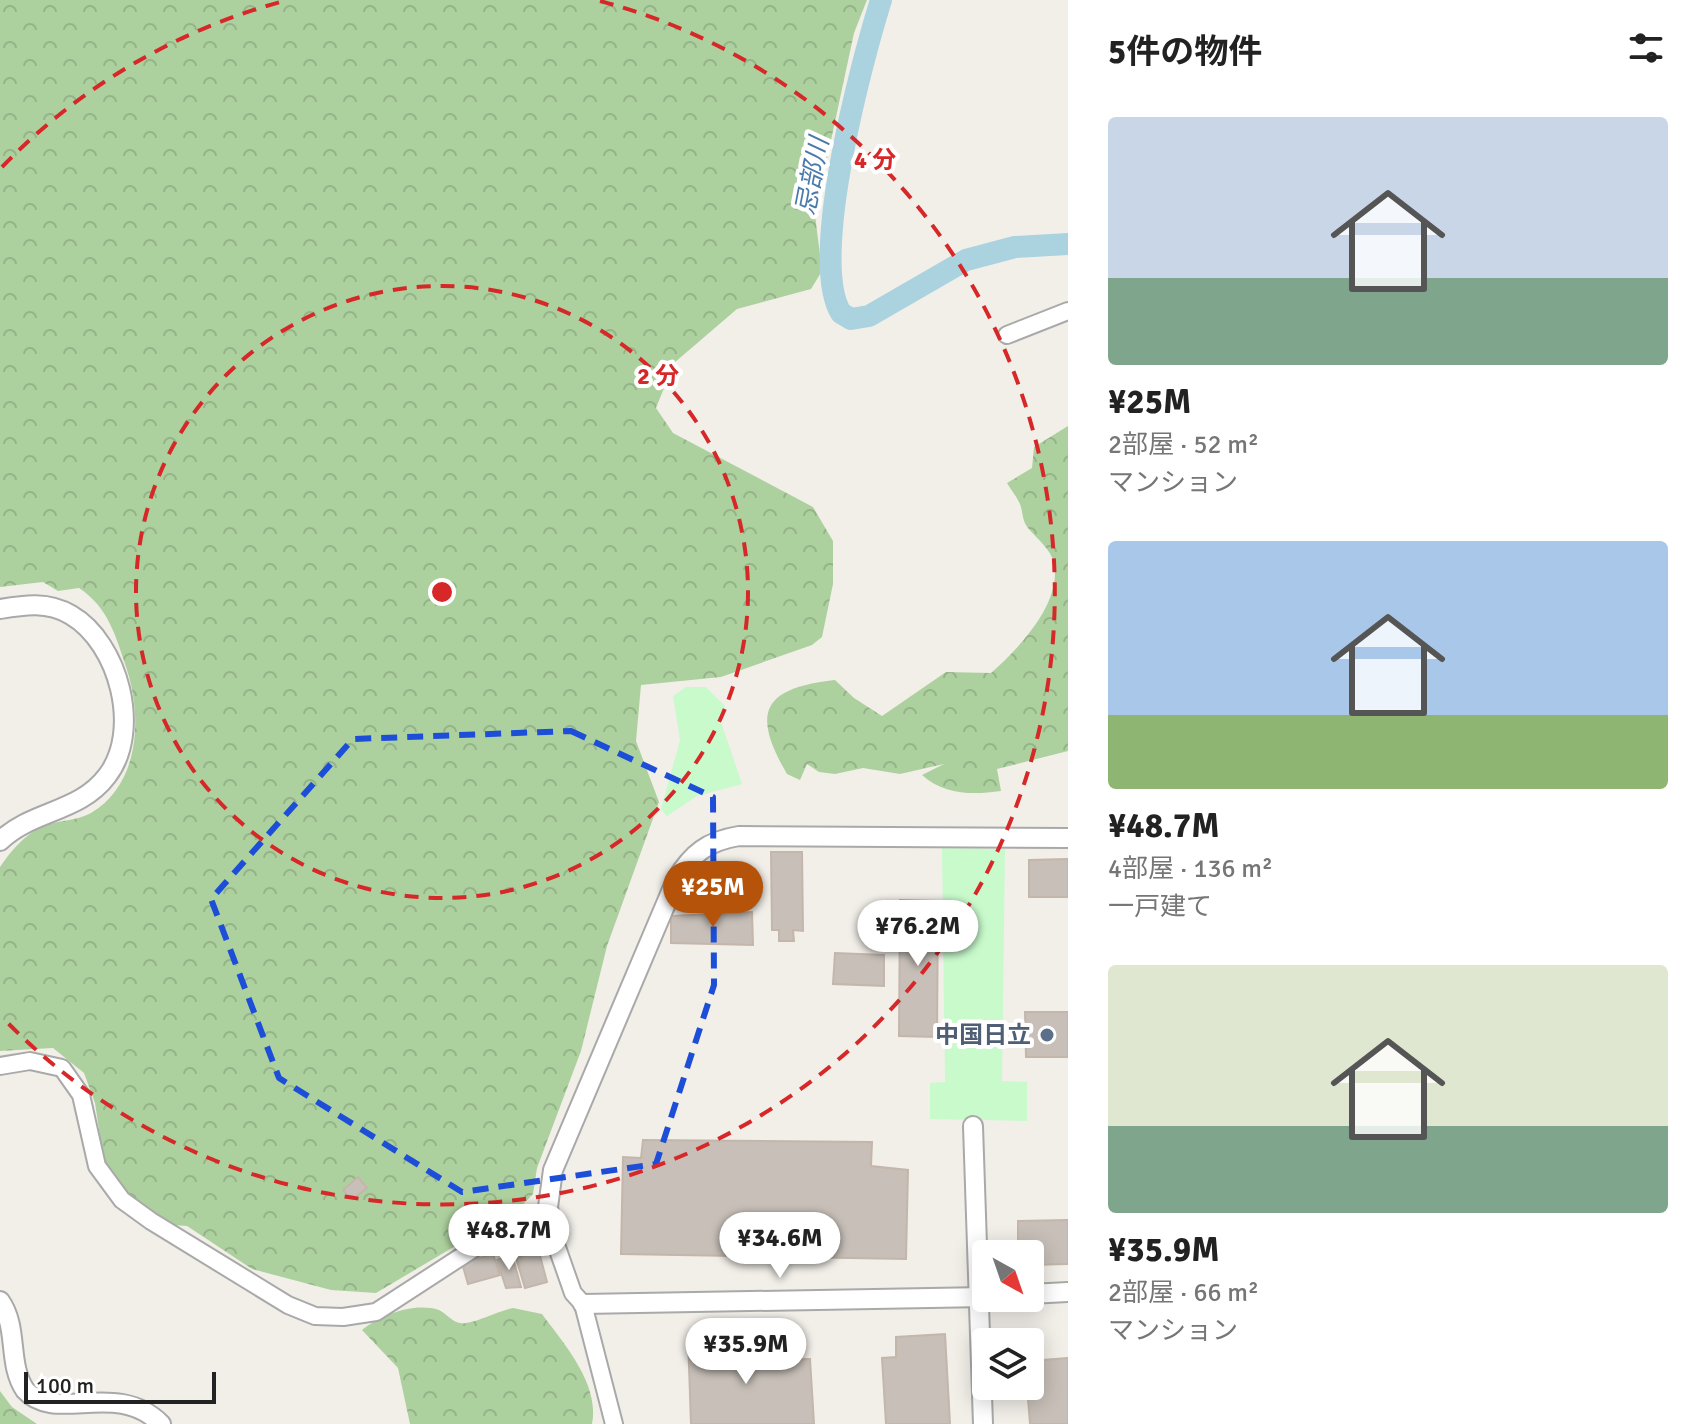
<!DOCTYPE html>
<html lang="ja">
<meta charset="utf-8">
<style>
:root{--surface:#fff;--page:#f6f6f6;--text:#222;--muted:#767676;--accent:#b45309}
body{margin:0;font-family:Signika,"Noto Sans JP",sans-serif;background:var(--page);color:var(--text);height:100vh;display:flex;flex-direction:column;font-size:30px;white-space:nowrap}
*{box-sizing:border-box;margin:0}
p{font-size:26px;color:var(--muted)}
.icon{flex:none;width:44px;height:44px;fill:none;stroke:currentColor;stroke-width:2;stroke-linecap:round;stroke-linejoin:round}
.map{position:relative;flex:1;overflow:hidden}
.details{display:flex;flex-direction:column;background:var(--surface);width:640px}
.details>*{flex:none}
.needle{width:52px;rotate:140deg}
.controls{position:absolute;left:972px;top:1240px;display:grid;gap:16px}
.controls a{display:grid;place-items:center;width:72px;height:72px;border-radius:8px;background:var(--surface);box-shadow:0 4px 20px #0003;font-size:40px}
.scale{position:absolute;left:24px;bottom:20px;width:192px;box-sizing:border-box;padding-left:8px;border:4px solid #222;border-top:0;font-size:22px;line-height:28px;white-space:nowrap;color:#222;-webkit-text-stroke:6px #fff;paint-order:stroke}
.price{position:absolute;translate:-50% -68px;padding:0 18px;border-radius:28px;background:#fff;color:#222;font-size:26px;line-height:52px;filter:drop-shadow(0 2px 4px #0008)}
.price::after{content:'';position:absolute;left:50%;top:48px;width:24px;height:18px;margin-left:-12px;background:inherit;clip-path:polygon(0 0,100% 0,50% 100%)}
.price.active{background:var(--accent);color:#fff}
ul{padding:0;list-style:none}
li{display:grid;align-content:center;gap:16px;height:424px;padding:0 40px}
li span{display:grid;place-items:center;height:248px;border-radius:8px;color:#555}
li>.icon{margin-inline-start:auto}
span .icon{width:144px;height:144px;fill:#fffc;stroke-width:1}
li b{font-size:34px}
h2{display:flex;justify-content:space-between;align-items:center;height:96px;padding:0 40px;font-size:34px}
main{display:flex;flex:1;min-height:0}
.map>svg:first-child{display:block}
</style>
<main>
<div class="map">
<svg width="1068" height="1424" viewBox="0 0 1068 1424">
<defs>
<pattern id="forest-crowns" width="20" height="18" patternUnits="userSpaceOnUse" patternTransform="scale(2)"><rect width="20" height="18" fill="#add19e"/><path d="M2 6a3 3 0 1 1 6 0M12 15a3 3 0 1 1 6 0" fill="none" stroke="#95b388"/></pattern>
</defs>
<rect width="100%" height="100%" fill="#f2efe9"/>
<g fill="url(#forest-crowns)">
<path d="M0 0H867L854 33 815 215 822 271 811 289 737 309 674 363 656 408 673 433 813 507 833 541V584L822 637 812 645 721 677 641 685 636 741 659 802 607 946 581 1051 537 1168 533 1194 505 1223 489 1226 376 1293 331 1290 252 1269 187 1226 172 1225 126 1193 104 1162 95 1103 84 1073 53 1048 0 1051V867C10 852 27 832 44 826 59 820 77 821 91 813 140 784 142 717 127 670 116 637 109 608 79 588L58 591 43 582 0 587Z"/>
<path d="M1068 426V751L997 769 1001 791C973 795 944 795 922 775L944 764 900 774 863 768 835 774 819 772 807 764 800 780 787 774C750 711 764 688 835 680L854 698 882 716 946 672 991 673C1018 649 1062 604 1054 563 1051 549 1036 538 1028 528 1022 521 1023 512 1020 504 1017 497 1011 490 1007 483L1032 468 1034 447Z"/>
<path d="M513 1308 542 1314C564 1344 600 1384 592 1424H410L398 1368 362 1330C381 1315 414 1302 439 1310 446 1313 452 1322 460 1323 472 1325 497 1311 513 1308Z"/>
<polygon points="0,1391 12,1407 37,1424 0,1424"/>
</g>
<g fill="#c8facc">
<polygon points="686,687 706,687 725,706 719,716 742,784 697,796 667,816 661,809 680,740 673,696"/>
<polygon points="942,848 1005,849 1002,1081 1027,1082 1027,1121 930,1119 930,1083 945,1082"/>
</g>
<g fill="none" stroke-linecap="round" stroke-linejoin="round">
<path stroke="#aad3df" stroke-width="22" d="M881 0C862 61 808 260 841 313L851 319 869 316 966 260 1015 247 1068 244"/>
</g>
<g fill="#c7bfb8" stroke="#c4b6ab" stroke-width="2">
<polygon points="771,852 802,852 803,931 793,930 794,941 779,941 779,930 772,930"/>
<polygon points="1068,859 1068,897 1029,897 1029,860"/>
<polygon points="900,900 938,901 937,1037 899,1036"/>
<polygon points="752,912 753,945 671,943 671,916"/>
<polygon points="835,953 884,955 884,986 833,984"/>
<polygon points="1025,1012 1068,1012 1068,1057 1026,1057"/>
<polygon points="643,1140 872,1142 871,1166 908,1170 906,1259 621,1254 623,1157 641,1158"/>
<polygon points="358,1177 367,1188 352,1200 343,1190"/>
<polygon points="1068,1220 1068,1264 1030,1265 1030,1254 1018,1254 1018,1221"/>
<polygon points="539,1252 547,1282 525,1288 516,1258"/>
<polygon points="493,1254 500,1275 468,1284 462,1263"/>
<polygon points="512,1255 521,1287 506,1288 497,1260"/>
<polygon points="945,1334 950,1424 886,1424 882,1358 896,1357 896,1337"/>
<polygon points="737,1336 741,1360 810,1359 814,1424 691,1424 688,1338"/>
<polygon points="1068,1358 1068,1424 1030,1424 1027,1386 1030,1386 1030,1361"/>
</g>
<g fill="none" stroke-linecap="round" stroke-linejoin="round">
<defs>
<g id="minor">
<polyline points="1007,335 1068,311"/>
<polyline points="0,1066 30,1061 62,1068 81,1095 97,1166 122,1200 151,1221 288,1305 315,1316 343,1317 376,1312 493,1236 552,1233 573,1293 583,1304 614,1424"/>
</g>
<g id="tertiary">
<path d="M0 609C24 605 48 601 71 615 119 643 142 731 107 776 79 813 32 810 0 841"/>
<polyline points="973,1126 983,1424"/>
<path d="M552 1233 548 1207 553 1170 676 880C692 853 708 841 739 836L1068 838"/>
<polyline points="1030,1294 1068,1292"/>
<path d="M0 1301C19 1328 7 1363 25 1390 56 1424 116 1379 161 1424"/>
<polyline points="583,1304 986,1297"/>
</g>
</defs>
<use href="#minor" stroke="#a9a9a9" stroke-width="20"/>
<use href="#tertiary" stroke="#a9a9a9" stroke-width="22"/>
<use href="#minor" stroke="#fff" stroke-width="16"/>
<use href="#tertiary" stroke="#fff" stroke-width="18"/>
</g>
<path fill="none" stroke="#1d4ed8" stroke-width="6" stroke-dasharray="16 10" stroke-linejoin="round" d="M571 731 713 797 714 985 656 1164 462 1192 279 1078 211 899 353 739Z"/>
<g fill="none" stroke="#d62828" stroke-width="4" stroke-dasharray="14 10">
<circle cx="442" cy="592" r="306"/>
<path d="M2 167A612 612 0 0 1 284 1M600 1A612 612 0 1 1 2 1017"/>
</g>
<circle fill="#5c6f8a" stroke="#fff" stroke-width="3" cx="1047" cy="1035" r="8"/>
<g text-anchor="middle" stroke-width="8" stroke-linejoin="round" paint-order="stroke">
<g font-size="24" font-weight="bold" fill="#4e5e75" stroke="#fff" text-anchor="end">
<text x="1031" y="1043">中国日立</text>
</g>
<g font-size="26" font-style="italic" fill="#4a7aab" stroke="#fff">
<text transform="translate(812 176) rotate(-79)" y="9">忌部川</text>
</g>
</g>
<circle cx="442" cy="592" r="12" fill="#d62828" stroke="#fff" stroke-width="4"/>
<g font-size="24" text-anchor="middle" font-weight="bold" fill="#d62828" stroke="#fff" stroke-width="8" stroke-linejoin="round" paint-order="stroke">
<text x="875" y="168">4 分</text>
<text x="658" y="384">2 分</text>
</g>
</svg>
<div class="controls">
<a><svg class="needle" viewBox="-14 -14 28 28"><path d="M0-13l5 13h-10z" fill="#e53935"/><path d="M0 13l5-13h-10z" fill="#767676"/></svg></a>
<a><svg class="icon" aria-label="layers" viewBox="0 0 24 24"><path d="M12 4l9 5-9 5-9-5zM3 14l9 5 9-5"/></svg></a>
</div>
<div class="scale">100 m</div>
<b class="price active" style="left:713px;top:929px">¥25M</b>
<b class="price" style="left:918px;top:968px">¥76.2M</b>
<b class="price" style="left:509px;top:1272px">¥48.7M</b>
<b class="price" style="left:780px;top:1280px">¥34.6M</b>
<b class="price" style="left:746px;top:1386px">¥35.9M</b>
</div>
<section class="details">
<h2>5件の物件<svg class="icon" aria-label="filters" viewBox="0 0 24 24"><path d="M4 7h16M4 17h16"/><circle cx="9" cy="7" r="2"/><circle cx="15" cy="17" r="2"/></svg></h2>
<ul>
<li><span style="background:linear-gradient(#c9d6e8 65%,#7fa58c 0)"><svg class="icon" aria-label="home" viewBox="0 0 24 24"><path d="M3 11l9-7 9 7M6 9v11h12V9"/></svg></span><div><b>¥25M</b><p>2部屋 · 52 m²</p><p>マンション</p></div></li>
<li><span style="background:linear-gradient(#a9c7e8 70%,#8fb573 0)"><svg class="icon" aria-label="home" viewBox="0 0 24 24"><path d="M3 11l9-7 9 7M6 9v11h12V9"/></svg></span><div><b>¥48.7M</b><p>4部屋 · 136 m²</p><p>一戸建て</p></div></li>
<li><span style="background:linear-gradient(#dfe7d0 65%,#7fa58c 0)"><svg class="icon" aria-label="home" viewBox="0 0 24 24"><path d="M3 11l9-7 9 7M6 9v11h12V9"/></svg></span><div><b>¥35.9M</b><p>2部屋 · 66 m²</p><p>マンション</p></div></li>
</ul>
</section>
</main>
